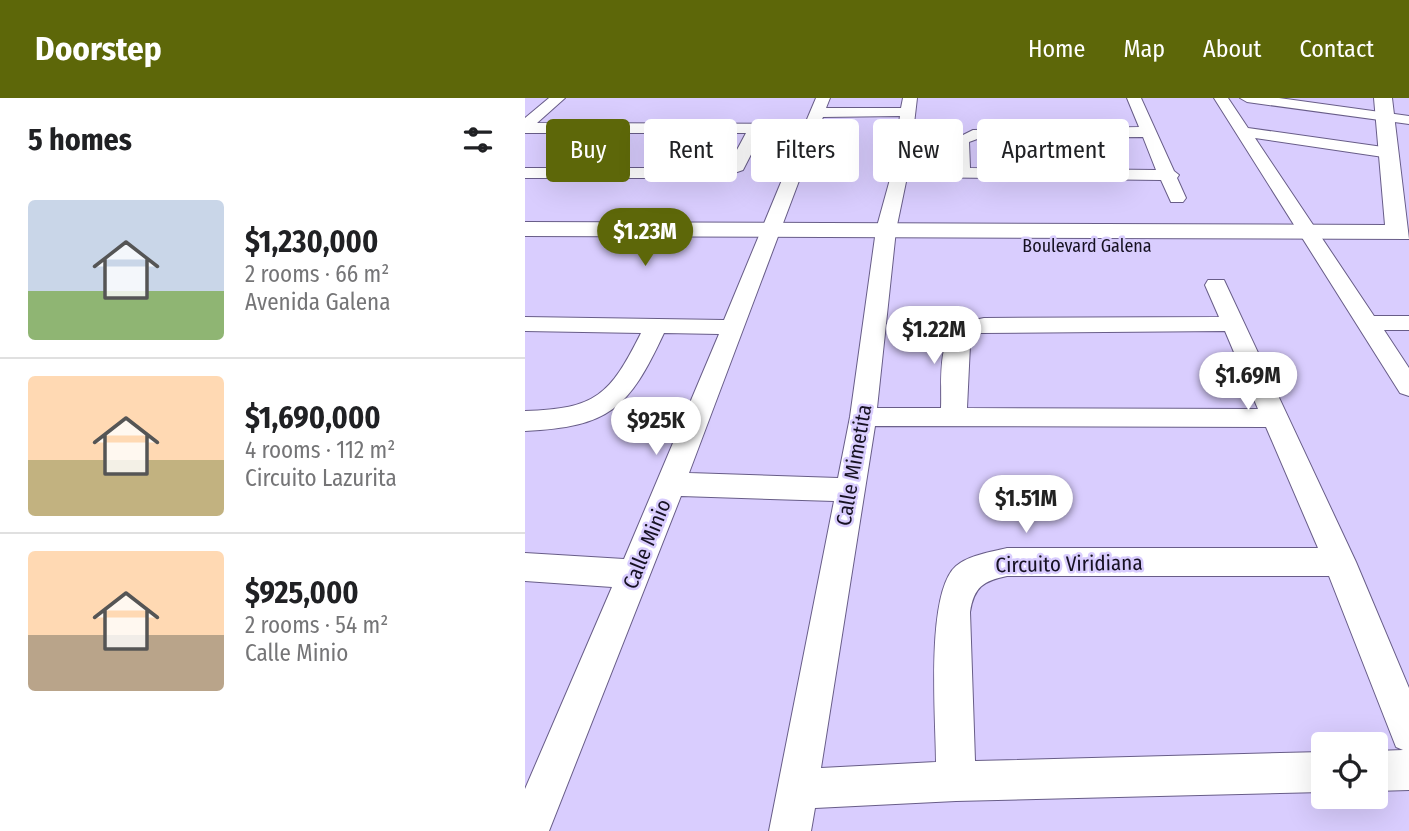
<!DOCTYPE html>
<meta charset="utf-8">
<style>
:root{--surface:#fff;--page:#f6f6f6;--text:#202124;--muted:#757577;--line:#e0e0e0;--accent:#5d6709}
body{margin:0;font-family:"Fira Sans Condensed",sans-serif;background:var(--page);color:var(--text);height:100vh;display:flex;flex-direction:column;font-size:26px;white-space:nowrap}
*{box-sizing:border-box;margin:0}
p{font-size:23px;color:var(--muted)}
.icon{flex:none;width:38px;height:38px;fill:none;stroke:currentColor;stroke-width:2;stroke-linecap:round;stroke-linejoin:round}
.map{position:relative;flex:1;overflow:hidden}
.details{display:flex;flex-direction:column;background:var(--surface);width:525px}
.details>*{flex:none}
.hud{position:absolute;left:21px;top:21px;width:665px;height:63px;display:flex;gap:14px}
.buttons{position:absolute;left:786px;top:634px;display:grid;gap:14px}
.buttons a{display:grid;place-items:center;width:77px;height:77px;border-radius:7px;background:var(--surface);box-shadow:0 7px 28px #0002;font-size:35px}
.price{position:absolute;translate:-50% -60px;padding:0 16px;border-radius:24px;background:#fff;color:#222;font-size:23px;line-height:46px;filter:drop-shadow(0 2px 4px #0008)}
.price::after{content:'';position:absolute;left:50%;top:42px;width:21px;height:16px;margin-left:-10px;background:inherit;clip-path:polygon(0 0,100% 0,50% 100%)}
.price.current{background:var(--accent);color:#fff}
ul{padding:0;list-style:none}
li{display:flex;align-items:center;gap:21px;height:175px;padding:0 28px}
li+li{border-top:2px solid var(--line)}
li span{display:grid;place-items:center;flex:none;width:196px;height:140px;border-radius:7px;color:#555}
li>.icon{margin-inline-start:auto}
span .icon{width:84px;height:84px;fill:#fffc;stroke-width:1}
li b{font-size:30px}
h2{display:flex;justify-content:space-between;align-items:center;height:84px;padding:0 28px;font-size:30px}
.chip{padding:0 24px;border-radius:7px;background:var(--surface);box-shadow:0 7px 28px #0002;font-size:24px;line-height:63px}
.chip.current{background:var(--accent);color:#fff}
header{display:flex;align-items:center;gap:42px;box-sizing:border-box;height:98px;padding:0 35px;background:var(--accent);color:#fff}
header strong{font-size:33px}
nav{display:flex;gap:38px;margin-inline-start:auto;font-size:24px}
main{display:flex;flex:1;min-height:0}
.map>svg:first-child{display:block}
</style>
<header>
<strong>Doorstep</strong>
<nav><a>Home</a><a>Map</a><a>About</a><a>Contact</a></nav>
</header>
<main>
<section class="details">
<h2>5 homes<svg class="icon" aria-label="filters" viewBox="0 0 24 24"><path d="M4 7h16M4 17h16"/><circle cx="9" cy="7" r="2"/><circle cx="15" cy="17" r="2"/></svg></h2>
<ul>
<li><span style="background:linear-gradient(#c9d6e8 65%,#8fb573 0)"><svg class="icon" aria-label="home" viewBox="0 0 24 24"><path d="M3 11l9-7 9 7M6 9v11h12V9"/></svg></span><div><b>$1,230,000</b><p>2 rooms · 66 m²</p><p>Avenida Galena</p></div></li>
<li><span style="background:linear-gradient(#ffd9b3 60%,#c2b280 0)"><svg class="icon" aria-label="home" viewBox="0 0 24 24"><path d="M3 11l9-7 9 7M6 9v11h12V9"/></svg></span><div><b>$1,690,000</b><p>4 rooms · 112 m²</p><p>Circuito Lazurita</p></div></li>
<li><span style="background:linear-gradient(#ffd9b3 60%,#b9a48a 0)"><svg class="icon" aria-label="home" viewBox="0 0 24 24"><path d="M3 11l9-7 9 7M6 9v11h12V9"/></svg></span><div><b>$925,000</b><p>2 rooms · 54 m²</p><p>Calle Minio</p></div></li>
</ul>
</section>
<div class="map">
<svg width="884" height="733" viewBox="0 0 884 733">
<rect width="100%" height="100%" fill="#d9cdfe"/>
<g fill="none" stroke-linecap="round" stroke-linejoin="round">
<defs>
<g id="minor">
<path d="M24 0H40L12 25 280 26 291 0H305L301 10H376L378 0H392L384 69 428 70V42L448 32 614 29 602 0H616L649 73 654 77 652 80 661 100 658 104H646L636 82 382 79 371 132 352 310H416C417 287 412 244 432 228 439 223 450 222 459 220L694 219 680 187 683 182H699L831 464 884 590V692L850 693V653L878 652 871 649 804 478H482C458 483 449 489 445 514L450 663 798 654V694L431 703 290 710 286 733H244L309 403 156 398 24 733H0V691L87 489 0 483V455L99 461 194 236 139 235C104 310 85 329 0 333V313C71 311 85 297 116 235L0 233V219L199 222 276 36 237 35 218 72 195 80H0V70H193L205 65 221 35H0V20ZM375 18 367 74 351 132 325 319 313 380 164 375 298 19ZM618 39 631 72 445 70 444 44 455 40ZM700 233 733 311 442 310 445 247 447 240 456 235ZM350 328 741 329 793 450H482C466 454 444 457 431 468 400 495 411 622 411 664L296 670Z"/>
<polygon points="689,0 703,0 723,30 865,50 873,55 865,60 730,40 849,218 884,218 884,232 859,232 884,270 884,298 875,295"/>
<polygon points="715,0 754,0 884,18 884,26 722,4"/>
</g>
<polygon id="tertiary" points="849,0 867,0 884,141 0,138 0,124 860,127"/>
</defs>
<use href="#minor" stroke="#685d88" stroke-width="2"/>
<use href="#tertiary" stroke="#685d88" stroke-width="2"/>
<use href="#minor" fill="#fff" fill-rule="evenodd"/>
<use href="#tertiary" fill="#fff" fill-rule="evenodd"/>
</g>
<g text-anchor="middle" stroke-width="5" stroke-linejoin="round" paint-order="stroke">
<g font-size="18" fill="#161122" stroke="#d9cdfe">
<text x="562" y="154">Boulevard Galena</text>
</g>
<g font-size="21" fill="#161122" stroke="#d9cdfe">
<text transform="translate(329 367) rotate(-80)" y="7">Calle Mimetita</text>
<text transform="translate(122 446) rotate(-68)" y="7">Calle Minio</text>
<text transform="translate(544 466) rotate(-1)" y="7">Circuito Viridiana</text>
</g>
</g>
</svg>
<div class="buttons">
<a><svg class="icon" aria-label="locate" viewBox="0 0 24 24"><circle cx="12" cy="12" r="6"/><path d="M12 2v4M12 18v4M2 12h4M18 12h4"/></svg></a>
</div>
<b class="price current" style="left:120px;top:170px">$1.23M</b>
<b class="price" style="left:409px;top:268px">$1.22M</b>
<b class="price" style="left:723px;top:314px">$1.69M</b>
<b class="price" style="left:131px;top:359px">$925K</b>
<b class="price" style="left:501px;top:437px">$1.51M</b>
<div class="hud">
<a class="chip current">Buy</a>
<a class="chip">Rent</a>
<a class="chip">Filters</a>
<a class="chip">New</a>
<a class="chip">Apartment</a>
</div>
</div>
</main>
